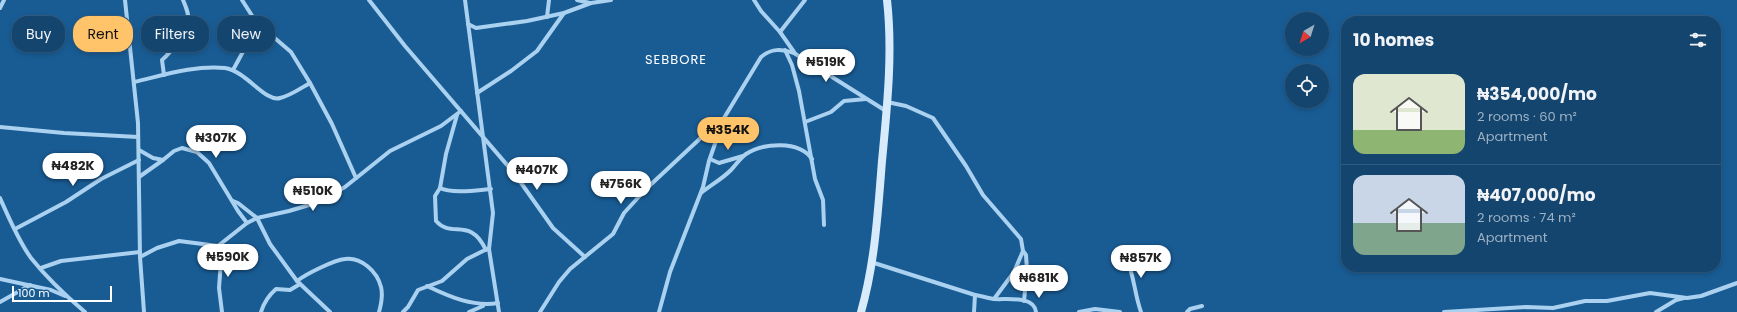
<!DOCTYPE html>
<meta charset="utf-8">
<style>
:root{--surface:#13456f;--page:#204f77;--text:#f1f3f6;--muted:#9db1c3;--line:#325d82;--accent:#ffc369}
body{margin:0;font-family:Poppins,sans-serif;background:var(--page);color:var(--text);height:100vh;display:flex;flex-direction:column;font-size:15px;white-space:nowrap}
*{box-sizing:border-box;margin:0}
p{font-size:13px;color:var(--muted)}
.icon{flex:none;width:22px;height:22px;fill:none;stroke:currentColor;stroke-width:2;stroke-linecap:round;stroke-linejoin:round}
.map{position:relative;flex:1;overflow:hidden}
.panel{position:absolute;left:1341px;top:16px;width:380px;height:256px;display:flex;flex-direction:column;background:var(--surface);border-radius:16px;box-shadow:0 2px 6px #0003,0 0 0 1px var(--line)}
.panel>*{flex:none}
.guide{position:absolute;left:12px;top:16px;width:380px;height:36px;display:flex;gap:8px}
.needle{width:26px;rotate:219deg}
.fabs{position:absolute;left:1285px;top:12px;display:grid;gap:8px}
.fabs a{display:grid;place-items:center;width:44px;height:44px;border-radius:50%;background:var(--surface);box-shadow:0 2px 6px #0003,0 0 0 1px var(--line);font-size:20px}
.scale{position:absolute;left:12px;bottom:10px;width:100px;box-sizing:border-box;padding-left:4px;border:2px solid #fff;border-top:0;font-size:11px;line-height:14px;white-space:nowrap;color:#fff;-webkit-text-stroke:3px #195c94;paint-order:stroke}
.price{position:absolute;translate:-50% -34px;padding:0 9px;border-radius:14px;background:#fff;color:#222;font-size:13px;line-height:26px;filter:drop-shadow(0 1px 2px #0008)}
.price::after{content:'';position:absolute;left:50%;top:24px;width:12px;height:9px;margin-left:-6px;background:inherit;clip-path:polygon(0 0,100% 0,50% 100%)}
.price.selected{background:var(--accent);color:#111}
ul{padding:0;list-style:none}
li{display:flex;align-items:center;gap:12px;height:100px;padding:0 12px}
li+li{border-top:1px solid var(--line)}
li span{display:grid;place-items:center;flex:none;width:112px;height:80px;border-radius:12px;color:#555}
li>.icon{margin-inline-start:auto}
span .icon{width:48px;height:48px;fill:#fffc;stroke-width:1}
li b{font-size:17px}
h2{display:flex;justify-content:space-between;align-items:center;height:48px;padding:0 12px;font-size:17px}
.tag{padding:0 14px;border-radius:16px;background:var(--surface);box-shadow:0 2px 6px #0003,0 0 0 1px var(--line);font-size:14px;line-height:36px}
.tag.selected{background:var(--accent);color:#111}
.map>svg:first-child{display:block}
</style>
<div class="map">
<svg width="1737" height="312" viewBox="0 0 1737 312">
<rect width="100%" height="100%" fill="#195c94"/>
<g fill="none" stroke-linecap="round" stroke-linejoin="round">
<g stroke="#aad1f0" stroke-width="4">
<polyline points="125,0 138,123 140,257 144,312"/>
<polyline points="242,0 256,22 291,52 310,83 332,124 356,178"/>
<polyline points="369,0 405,46 514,173 553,228 585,257"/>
<polyline points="465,0 493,213 489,249 499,312"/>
<polyline points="577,0 590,3"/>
<polyline points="754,0 761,11 780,32 794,52"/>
<polyline points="0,8 4,0"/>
<polyline points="547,17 549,0"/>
<polyline points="468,24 476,28 527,21 564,13 591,3 611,0"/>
<polyline points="780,32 805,0"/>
<polyline points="785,50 792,65 799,91 815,179 823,200 824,225"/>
<polyline points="233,70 245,48 264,30"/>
<path d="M164 75 162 60C170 53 185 35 188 24 190 16 186 7 183 0"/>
<path d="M134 82C164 75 195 65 225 68 246 71 266 103 280 98 290 96 301 88 310 83"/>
<polyline points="477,93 511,71 537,51 564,13"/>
<polyline points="887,102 906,106 933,118 966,166 983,195 1021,239 1023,251 1026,255 1027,270 1024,301"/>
<path d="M457 115 446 154 440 188 435 196 436 221C452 239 470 216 486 250"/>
<polyline points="805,122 831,112 844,101 866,99"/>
<polyline points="0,127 64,133 138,137"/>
<polyline points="139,150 153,158 163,160"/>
<polyline points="710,159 719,163 743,156"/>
<polyline points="139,177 163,160 174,151 182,148 197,152 209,163 238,211 247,223"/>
<path d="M440 188C452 194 478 190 491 189"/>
<path d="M701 193C711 185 722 179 731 170 736 165 740 158 746 154 763 143 799 140 812 159"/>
<path d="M0 198C9 218 18 240 31 258 47 278 66 296 85 312"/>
<polyline points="233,201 238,203 257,218 270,244 297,281 330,312"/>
<polyline points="15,229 66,202 101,179 139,160"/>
<polyline points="218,246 221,261 219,288 222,312"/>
<path d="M1124 253C1134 271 1134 293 1141 312"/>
<polyline points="140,257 157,248 179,241 218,246 247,223 257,218 289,211 319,202 345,187 390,151 441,126 461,111"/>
<path d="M871 262 975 295C981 296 988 298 994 299 1006 300 1034 295 1036 312"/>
<polyline points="41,268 61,261 140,252"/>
<polyline points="0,279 51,290 65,296"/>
<path d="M297 281C306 274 334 260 345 259 361 257 377 271 381 287 383 295 381 305 379 312"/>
<path d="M427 286C450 297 473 307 498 303"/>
<polyline points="994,299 1014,272 1023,251"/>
<polyline points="0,302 30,285"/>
<path d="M261 312C264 302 268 296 276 289L290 290 300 284"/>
<polyline points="403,312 408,307 418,290 442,281 467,259 487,249"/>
<polyline points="469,312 483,306"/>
<polyline points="540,312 559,282 570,269 613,234 624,213 646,189 706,133 724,119"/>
<path d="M659 312 670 272 703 187 709 161 724 118 761 57C772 48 781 49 794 53L886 111"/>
<polyline points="974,312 975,295"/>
<polyline points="1079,312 1095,309 1120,312"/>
<polyline points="1187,312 1190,309 1202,306"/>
<polyline points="1444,312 1526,307 1553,308 1585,301 1607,301 1650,293 1687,298 1701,296 1737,283"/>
<polyline points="1656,312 1676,300 1684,298"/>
</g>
<path stroke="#d8ebfb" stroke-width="8" d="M861 312C875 263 878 211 882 161 887 108 893 53 887 0"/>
</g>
<g text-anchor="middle" stroke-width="3" stroke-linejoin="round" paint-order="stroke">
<g font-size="13" letter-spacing="1" fill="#fff" stroke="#195c94">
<text x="676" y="64">SEBBORE</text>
</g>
</g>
</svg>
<div class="fabs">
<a><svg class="needle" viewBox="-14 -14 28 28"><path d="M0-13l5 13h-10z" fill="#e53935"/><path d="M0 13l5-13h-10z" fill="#9db1c3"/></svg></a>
<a><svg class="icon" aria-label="locate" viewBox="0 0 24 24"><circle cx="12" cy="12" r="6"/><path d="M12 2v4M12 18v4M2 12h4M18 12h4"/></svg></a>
</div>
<div class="scale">100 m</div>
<b class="price" style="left:826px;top:83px">₦519K</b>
<b class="price selected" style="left:728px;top:151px">₦354K</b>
<b class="price" style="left:216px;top:159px">₦307K</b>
<b class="price" style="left:73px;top:187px">₦482K</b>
<b class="price" style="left:537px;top:191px">₦407K</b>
<b class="price" style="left:621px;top:205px">₦756K</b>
<b class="price" style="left:313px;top:212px">₦510K</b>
<b class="price" style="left:228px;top:278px">₦590K</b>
<b class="price" style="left:1141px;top:279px">₦857K</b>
<b class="price" style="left:1039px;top:299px">₦681K</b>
<div class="guide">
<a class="tag">Buy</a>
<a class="tag selected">Rent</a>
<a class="tag">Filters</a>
<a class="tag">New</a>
</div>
<section class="panel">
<h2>10 homes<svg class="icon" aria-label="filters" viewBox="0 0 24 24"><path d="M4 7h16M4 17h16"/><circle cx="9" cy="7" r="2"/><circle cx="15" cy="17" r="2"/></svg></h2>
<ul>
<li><span style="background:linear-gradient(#dfe7d0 70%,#8fb573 0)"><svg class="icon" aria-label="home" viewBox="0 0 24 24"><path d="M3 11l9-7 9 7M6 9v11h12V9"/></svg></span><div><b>₦354,000/mo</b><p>2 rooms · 60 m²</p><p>Apartment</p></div></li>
<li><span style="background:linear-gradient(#c9d6e8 60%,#7fa58c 0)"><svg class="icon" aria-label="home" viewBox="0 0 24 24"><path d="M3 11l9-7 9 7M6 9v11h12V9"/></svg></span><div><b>₦407,000/mo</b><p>2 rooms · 74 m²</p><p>Apartment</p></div></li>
</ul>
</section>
</div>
